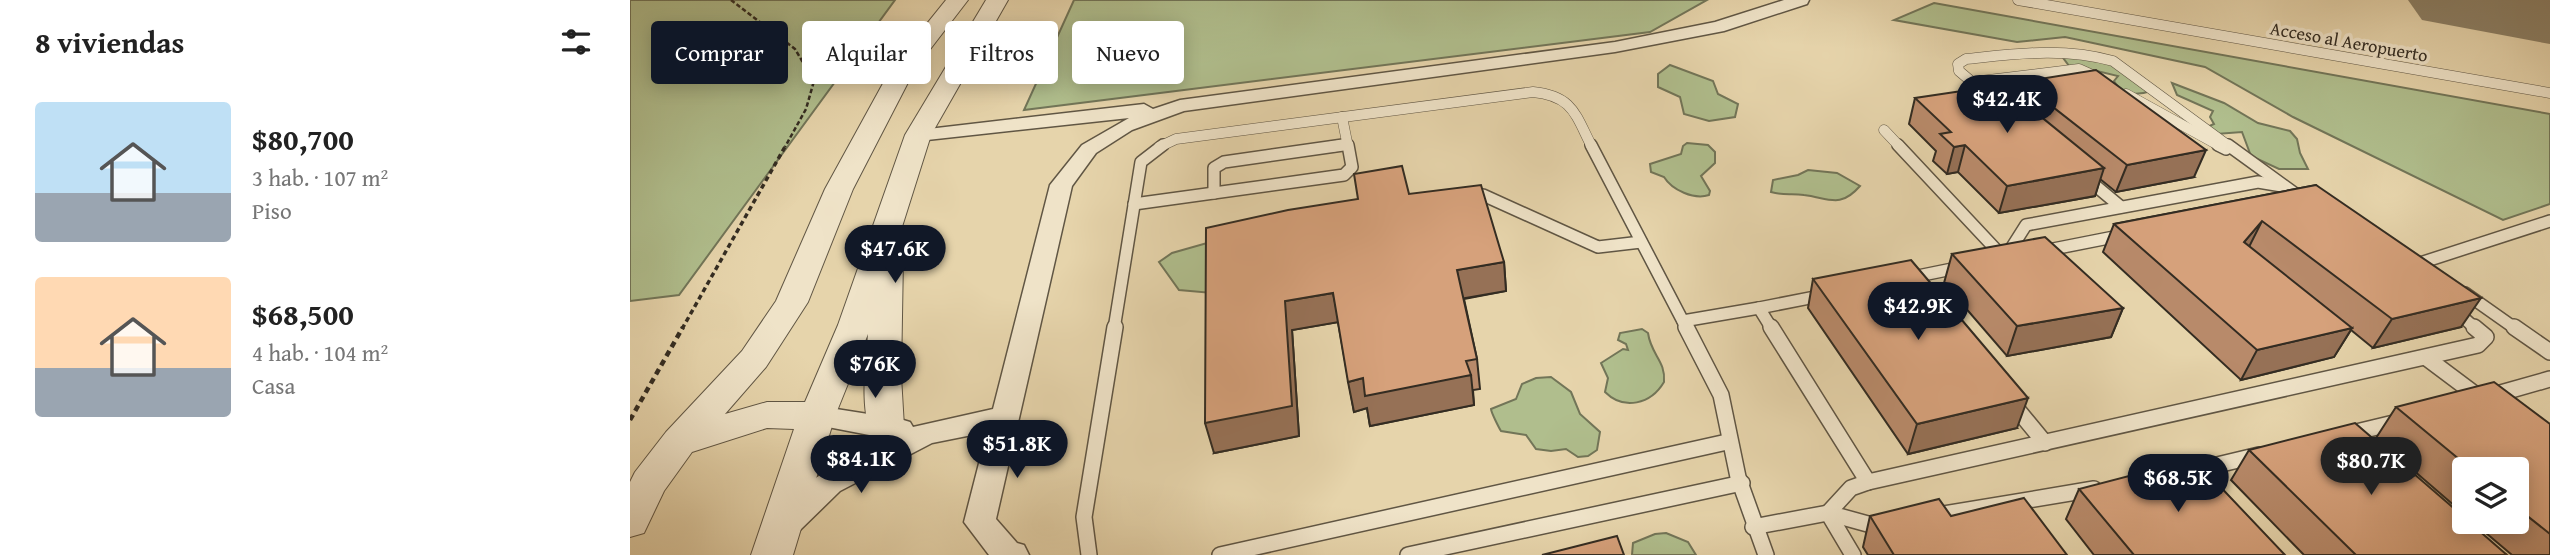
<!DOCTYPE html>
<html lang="es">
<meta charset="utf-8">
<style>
:root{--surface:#fff;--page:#f6f6f6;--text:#222;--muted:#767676;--accent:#111827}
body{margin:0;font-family:"Gentium Book Plus",serif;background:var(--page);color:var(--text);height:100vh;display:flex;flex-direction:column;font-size:26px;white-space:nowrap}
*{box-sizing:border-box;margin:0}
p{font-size:23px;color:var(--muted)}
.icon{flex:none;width:38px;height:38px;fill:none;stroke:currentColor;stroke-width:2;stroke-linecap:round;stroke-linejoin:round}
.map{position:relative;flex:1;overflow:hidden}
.sheet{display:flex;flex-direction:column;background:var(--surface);width:630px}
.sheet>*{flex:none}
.hud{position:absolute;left:21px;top:21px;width:665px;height:63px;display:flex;gap:14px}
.controls{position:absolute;left:1822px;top:457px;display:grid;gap:14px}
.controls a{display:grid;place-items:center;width:77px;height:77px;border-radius:7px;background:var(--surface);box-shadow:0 4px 18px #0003;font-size:35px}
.price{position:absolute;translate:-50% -60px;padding:0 16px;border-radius:24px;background:var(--accent);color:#fff;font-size:23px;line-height:46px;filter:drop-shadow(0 2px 4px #0008)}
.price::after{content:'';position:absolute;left:50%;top:42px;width:21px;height:16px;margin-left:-10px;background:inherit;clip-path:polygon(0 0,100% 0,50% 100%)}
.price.active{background:#222;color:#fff}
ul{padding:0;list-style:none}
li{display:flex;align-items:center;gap:21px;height:175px;padding:0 35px}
li span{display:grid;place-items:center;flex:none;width:196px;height:140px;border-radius:7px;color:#555}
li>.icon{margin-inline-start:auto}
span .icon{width:84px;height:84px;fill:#fffc;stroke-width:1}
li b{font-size:30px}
h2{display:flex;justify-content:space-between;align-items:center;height:84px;padding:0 35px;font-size:30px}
.tag{padding:0 24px;border-radius:7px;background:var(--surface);box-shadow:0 4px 18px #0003;font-size:24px;line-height:63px}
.tag.active{background:var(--accent);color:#fff}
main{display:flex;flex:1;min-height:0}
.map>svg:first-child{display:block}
</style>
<main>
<section class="sheet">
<h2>8 viviendas<svg class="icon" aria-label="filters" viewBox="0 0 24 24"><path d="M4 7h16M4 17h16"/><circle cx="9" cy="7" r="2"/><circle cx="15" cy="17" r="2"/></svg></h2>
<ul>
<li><span style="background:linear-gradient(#bfe0f5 65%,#9aa5b1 0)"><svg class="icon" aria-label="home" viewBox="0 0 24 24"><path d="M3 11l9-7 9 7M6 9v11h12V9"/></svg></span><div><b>$80,700</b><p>3 hab. · 107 m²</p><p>Piso</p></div></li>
<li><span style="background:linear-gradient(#ffd9b3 65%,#9aa5b1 0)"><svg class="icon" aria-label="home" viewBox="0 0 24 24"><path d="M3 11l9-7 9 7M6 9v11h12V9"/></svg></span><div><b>$68,500</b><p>4 hab. · 104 m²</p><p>Casa</p></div></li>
</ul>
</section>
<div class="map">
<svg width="1920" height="555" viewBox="0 0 1920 555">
<rect width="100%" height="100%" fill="#e6d4ab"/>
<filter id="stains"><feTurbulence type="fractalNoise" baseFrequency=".00286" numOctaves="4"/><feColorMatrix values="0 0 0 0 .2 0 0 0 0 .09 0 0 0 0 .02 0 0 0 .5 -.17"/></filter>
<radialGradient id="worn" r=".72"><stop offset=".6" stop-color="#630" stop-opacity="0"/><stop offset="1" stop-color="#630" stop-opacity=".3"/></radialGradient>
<g fill="#b0be8d" stroke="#727558" stroke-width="2">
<polygon points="0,0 265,0 49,295 0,301"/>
<polygon points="444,0 1077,0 1020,32 394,110"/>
<polygon points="1304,3 1920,114 1920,204 1873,220 1663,117 1575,67 1435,37 1387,42 1264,20"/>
<path d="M1431 55 1470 57 1521 91C1506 96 1492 95 1484 81L1488 76 1463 70 1445 74Z"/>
<polygon points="1040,65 1083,81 1088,94 1108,104 1105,117 1079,121 1054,114 1050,97 1028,87 1028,74"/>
<polygon points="1542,83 1594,103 1628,123 1660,131 1667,139 1670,153 1678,169 1649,169 1621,156 1612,132 1586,134 1577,127 1584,124 1580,117 1583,111 1547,95"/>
<path d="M1057 143 1078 145 1085 152V163L1071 176 1080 191 1079 195C1064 200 1042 190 1034 177L1021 172 1020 164 1051 154 1053 146Z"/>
<path d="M1178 170 1207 173 1230 186C1210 209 1199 198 1174 195 1161 193 1155 196 1141 192L1143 180 1168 175Z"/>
<polygon points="577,243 582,293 549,290 529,262 542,253"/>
<path d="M1012 329 1018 333C1021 355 1036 361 1034 382 1021 404 994 411 975 392L978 378 971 363 993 349 998 350 996 344 988 340 990 333Z"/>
<path d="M921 377 941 392 950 414 970 432 967 450 958 456 948 457 936 449 921 451 906 449 896 435 871 431C869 428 861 412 861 409L886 399 892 384 906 378Z"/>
<polygon points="1036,533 1058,542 1066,555 1002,555 1003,543 1025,534"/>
</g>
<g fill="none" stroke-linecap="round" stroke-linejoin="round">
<polygon fill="#8c8066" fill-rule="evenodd" points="1778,0 1920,0 1920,44 1792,20"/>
<defs>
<g id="service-far2">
<polyline points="1388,0 1920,93"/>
<polyline points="1342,82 1449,69 1469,78"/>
<polyline points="1496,94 1592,147"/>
<path d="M1361 98 1329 71 1328 64 1336 59C1386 54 1433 47 1483 61L1600 147"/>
<polyline points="712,117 718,147"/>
<polyline points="1254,130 1270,147"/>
<path d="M529 147 546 139 903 92C943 96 945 114 962 147"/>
<polyline points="700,147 718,144"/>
</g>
<g id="service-far1">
<polyline points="961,145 1057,329"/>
<polyline points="1268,145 1373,257"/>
<polyline points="1588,145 1596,149"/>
<polyline points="1598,145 1671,198"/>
<polyline points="1455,177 1491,207"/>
<polyline points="584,193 584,168 594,162 713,145"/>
<polyline points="838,196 853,195 968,247 1011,242"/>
<polyline points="504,204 714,175 722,167 718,145"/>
<polyline points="1413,251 1494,235"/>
<polyline points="1377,255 1396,225 1628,182 1652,186"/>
<polyline points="1784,265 1920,221"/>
<polyline points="1278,278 1332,267"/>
<polyline points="1835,293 1886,329"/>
<polyline points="1825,310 1846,329"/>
<polyline points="1053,321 1129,308"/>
<polyline points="484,329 511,162 533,145"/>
<polyline points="1142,329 1129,308 1195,295"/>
</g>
<g id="service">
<polyline points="1056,327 1091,395 1108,477 1136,555"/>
<polyline points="1141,327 1238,482"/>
<polyline points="1884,327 1920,352"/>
<polyline points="1798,359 1850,398"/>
<polyline points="1860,396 1920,379"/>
<polyline points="1382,403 1415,443"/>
<polyline points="1718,434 1768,422"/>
<polyline points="1558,472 1629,455"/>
<polyline points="1302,516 1464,489"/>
<polyline points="1253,524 1245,526 1198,513 1221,488 1238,482 1848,345 1856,337 1844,327"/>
<polyline points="1123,527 1198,513 1223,555"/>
<polyline points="459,555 454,517 485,327"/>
<polyline points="590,555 1097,442"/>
<polyline points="778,555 1112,483"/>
</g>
<path id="minor" d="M1154 0H1179L1177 4 1094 31 985 52 554 111 502 130 466 153 442 186 366 519 387 543 394 545 399 555H359L334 522 357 432 302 443 210 491 167 533 156 537 145 533 140 524C161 483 220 459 260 439L177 423 173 416 177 409 187 406 270 419 280 422 283 427 363 409 420 185 452 145 499 118 288 141 281 139 278 135 281 131 514 104 523 109 550 100 985 42 1085 22Z"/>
<path id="tertiary" d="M316 0H338L285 69 223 189 178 302 136 367 95 414 137 402H175L208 325 275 135 356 0H378L301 135 265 249 273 257 271 376 274 427 269 437 256 441 243 437C229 412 236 362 238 334L205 416 163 555H121L164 429 137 428 62 452 34 491 14 533 0 537V482L5 472 36 432 112 351 146 301 195 189 262 67Z"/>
</defs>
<use href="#service-far2" stroke="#605644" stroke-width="11"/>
<use href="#service-far1" stroke="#605644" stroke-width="14"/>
<use href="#service" stroke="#605644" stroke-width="18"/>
<use href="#minor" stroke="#605644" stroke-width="3"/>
<use href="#tertiary" stroke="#605644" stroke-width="2"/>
<polyline stroke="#332c22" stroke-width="2.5" stroke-dasharray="4.5 2.5" stroke-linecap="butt" points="101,0 165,49 184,81 176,109 155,147"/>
<polyline stroke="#332c22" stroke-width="3.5" stroke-dasharray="5 3.5" stroke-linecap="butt" points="52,329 156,145"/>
<polyline stroke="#332c22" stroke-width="4.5" stroke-dasharray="6 4.5" stroke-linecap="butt" points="0,420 53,327"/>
<use href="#service-far2" stroke="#efe3c8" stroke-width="10"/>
<use href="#service-far1" stroke="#efe3c8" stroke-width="11"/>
<use href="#service" stroke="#efe3c8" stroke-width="15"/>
<use href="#minor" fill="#efe3c8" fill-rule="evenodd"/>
<use href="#tertiary" fill="#efe3c8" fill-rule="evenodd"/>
</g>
<g fill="#b88a6a" stroke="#332c22" stroke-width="2">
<polygon points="1391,82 1564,177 1486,192 1470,179 1465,196 1369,213 1328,172 1317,174 1303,161 1306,151 1279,124 1285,98 1387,97"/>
<polygon points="1686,185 1831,327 1743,348 1721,330 1704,357 1611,380 1473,252 1484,224"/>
<polygon points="779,194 874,262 876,291 834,299 847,359 850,389 843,390 844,405 740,426 737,408 724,412 708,322 662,330 669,436 584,453 728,199"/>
<polygon points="1322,254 1493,308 1481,337 1377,356 1314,283"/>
<polygon points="1183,279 1387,428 1278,454 1178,308"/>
<polygon points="1766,407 1920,424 1920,555 1882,555 1843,522 1886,522 1886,469 1834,469 1834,514 1746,438"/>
<polygon points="1619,450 1877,555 1674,555 1601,480"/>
<polygon points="1449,489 1655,555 1464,555 1436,519"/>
<polygon points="1240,516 1321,516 1437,555 1238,555 1233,547"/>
</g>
<g fill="#967156" stroke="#332c22" stroke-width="2">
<polygon points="1335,145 1328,172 1317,174 1324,147"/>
<polygon points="1576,150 1564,177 1486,192 1497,165"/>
<polygon points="1474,168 1465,196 1369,213 1377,186"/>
<polygon points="1632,221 1618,249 1614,242"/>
<polygon points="874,262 876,291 830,299 827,270"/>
<polygon points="703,293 709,322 662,330 669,436 584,453 575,423 655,301"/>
<polygon points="1851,298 1831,327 1743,348 1762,319"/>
<polygon points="1493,308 1481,337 1377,356 1387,326"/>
<polygon points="1722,328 1704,357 1611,380 1627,350"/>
<polygon points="841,375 844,405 740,426 737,408 724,412 718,382 733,378"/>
<polygon points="1398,398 1387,428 1278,454 1287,424"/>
</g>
<g fill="#d6a17b" stroke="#332c22" stroke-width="2">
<polygon points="1466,70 1576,150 1497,165 1391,82"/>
<polygon points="1372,85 1474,168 1377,186 1335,145 1324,147 1310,134 1321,132 1285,98"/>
<polygon points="772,166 779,194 851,185 874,262 827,270 847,359 836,361 841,375 735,396 733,378 718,382 703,293 655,301 662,406 575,423 576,228 658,210 728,199 724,174"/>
<polygon points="1686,185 1851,298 1762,319 1632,221 1614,242 1722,328 1627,350 1484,224"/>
<polygon points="1415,237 1493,308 1387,326 1322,254"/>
<polygon points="1281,260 1398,398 1287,424 1183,279"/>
<polygon points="1864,382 1920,424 1920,534 1886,507 1886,469 1841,469 1766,407"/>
<polygon points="1725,423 1834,517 1834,522 1839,522 1877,555 1726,555 1619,450"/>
<polygon points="1564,459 1655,555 1504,555 1449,489"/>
<polygon points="1394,498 1437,555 1264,555 1240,516 1309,499 1321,516"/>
<polygon points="987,536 994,555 912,555"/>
</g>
<g text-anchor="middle" stroke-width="7" stroke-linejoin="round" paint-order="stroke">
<g font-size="18" fill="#332c22" stroke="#efe3c8">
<text transform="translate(1719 42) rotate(10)" y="6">Acceso al Aeropuerto</text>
</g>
</g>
<rect width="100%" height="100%" filter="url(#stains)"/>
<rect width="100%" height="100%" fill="url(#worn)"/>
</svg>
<div class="controls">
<a><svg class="icon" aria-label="layers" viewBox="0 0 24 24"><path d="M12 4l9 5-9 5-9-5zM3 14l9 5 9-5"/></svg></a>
</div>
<b class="price" style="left:1377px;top:135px">$42.4K</b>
<b class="price" style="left:265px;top:285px">$47.6K</b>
<b class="price" style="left:1288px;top:342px">$42.9K</b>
<b class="price" style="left:245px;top:400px">$76K</b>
<b class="price" style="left:387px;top:480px">$51.8K</b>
<b class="price" style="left:231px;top:495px">$84.1K</b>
<b class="price active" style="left:1741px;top:497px">$80.7K</b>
<b class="price" style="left:1548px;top:514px">$68.5K</b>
<div class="hud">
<a class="tag active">Comprar</a>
<a class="tag">Alquilar</a>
<a class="tag">Filtros</a>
<a class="tag">Nuevo</a>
</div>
</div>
</main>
